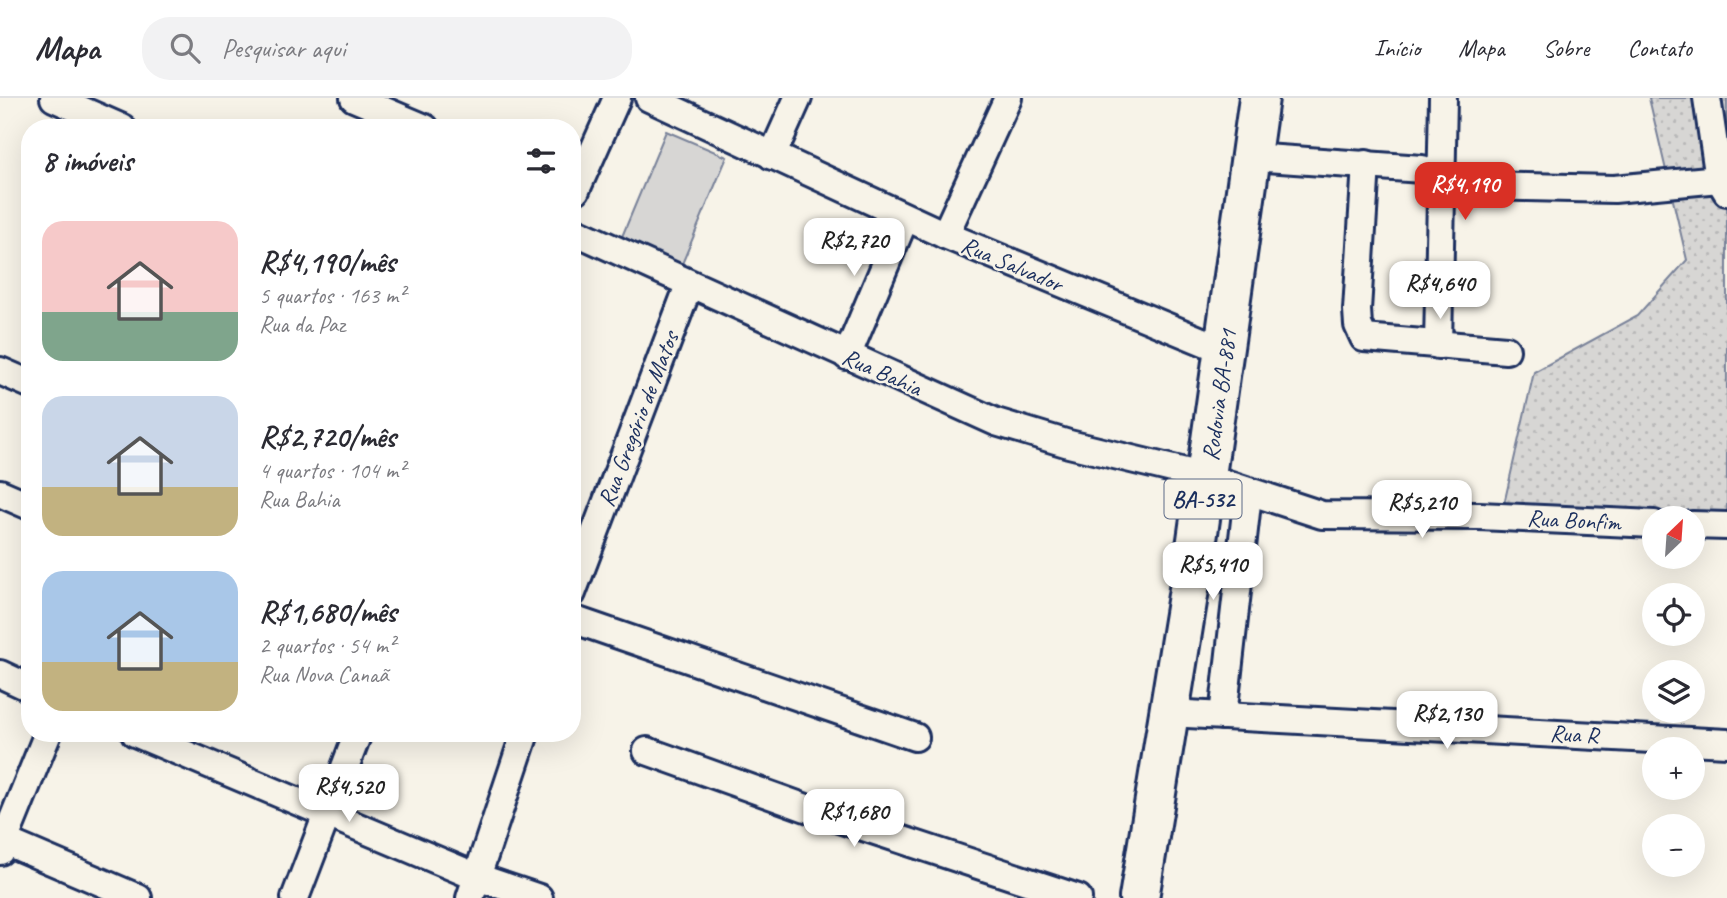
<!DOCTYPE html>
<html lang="pt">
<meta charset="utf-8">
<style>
:root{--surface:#fff;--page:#f2f2f3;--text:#2b2b33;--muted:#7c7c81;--line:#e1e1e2;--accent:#d93025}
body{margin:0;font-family:Caveat,sans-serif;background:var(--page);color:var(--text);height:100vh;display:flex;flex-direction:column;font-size:26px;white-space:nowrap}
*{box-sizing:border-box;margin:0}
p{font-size:23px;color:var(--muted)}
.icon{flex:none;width:38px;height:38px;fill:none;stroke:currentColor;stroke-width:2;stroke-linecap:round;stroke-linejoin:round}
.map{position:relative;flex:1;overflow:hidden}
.side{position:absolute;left:21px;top:21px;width:560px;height:623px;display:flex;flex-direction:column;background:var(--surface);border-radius:28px;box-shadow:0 7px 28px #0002}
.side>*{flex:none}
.needle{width:46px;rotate:25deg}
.fabs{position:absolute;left:1642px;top:408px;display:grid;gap:14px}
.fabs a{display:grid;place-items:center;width:63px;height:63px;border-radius:50%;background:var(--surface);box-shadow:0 7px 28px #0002;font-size:35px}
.price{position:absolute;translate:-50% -60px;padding:0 16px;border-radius:14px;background:#fff;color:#222;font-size:23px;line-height:46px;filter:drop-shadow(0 2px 4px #0008)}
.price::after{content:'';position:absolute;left:50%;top:42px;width:21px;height:16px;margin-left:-10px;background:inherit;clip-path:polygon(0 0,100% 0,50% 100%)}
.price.selected{background:var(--accent);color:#fff}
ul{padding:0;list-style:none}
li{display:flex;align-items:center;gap:21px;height:175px;padding:0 21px}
li span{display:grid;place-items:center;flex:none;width:196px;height:140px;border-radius:21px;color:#555}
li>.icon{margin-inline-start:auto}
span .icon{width:84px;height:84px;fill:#fffc;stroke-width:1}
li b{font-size:30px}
h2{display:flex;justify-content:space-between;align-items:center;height:84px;padding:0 21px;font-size:30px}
header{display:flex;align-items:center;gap:42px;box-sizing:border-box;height:98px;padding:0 35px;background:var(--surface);border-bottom:2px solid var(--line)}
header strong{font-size:33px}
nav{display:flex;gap:38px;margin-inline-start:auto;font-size:24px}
.search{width:490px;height:63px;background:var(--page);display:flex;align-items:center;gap:18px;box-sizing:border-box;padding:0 24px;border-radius:28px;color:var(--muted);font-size:26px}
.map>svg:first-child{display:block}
</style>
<header>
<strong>Mapa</strong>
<div class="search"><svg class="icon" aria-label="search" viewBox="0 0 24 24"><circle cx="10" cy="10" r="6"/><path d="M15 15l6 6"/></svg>Pesquisar aqui</div>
<nav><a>Início</a><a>Mapa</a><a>Sobre</a><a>Contato</a></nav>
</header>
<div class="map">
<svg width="1727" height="800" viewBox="0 0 1727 800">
<defs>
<pattern id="green-dots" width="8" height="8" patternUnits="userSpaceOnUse" patternTransform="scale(1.75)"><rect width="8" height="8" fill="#d7d6d4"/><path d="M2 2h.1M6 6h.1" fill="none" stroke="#b8b8b8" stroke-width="1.8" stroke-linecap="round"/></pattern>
</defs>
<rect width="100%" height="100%" fill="#f7f3e8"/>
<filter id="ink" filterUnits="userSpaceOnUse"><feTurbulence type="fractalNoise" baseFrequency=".0143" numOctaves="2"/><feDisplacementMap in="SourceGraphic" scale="14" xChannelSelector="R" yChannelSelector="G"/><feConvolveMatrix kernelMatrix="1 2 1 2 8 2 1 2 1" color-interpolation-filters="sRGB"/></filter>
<g filter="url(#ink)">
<polygon fill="url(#green-dots)" stroke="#798299" stroke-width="2" points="1649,0 1727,0 1727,416 1504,406 1534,274 1637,218 1687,162"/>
<polygon fill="#d7d6d4" stroke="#798299" stroke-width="2" points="666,33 727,59 682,166 621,141"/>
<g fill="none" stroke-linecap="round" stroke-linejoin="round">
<defs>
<g id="street">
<polyline points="54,0 122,30"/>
<polyline points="354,0 425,30"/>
<polyline points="649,0 945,137 1226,253"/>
<polyline points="1707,0 1719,81 1727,94"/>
<polyline points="772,58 798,0"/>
<polyline points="1251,59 1422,71 1442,87 1614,91 1719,81"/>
<polyline points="1366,66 1357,212 1358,227 1364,240 1506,252"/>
<polyline points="576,92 617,0"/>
<polyline points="572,132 996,324 1069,346 1206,379 1322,417 1479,418 1654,426"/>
<polyline points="945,137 1008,0"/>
<polyline points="1438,247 1443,0"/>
<polyline points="847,258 905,120"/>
<polyline points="0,273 30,286"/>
<polyline points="0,395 30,408"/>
<polyline points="1692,427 1727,428"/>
<polyline points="572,495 689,187"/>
<polyline points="572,521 915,639"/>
<polyline points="0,576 30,590"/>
<polyline points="1169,615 1727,645"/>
<polyline points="1223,618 1248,396"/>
<polyline points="135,635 477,779 539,800"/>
<polyline points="647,653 809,711 1078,800"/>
<polyline points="0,741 138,800"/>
<polyline points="0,753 48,635"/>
<polyline points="295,800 358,635"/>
<polyline points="470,800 525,635"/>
</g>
<polyline id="primary" points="1139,800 1197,442 1259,0"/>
</defs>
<use href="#street" stroke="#1b2f5e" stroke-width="32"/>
<use href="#primary" stroke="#1b2f5e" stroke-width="44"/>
<use href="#street" stroke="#f7f3e8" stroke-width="26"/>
<use href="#primary" stroke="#f7f3e8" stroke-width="38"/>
</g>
</g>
<g text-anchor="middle" stroke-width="5" stroke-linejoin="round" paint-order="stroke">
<rect fill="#f7f3e8" stroke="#5d6a87" stroke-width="2" x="1164.5" y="381.5" width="77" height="39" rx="5"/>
<g font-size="23" font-weight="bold" fill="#1b2f5e">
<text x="1203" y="409">BA-532</text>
</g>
<g font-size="24" fill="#1b2f5e" stroke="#f7f3e8">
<text transform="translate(1012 166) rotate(23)" y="8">Rua Salvador</text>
<text transform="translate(882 274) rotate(24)" y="8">Rua Bahia</text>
<text transform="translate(1219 297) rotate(-82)" y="8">Rodovia BA-881</text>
<text transform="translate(638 321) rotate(-69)" y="8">Rua Gregório de Matos</text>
<text transform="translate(1574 422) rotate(3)" y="8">Rua Bonfim</text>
<text transform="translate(1574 636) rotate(3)" y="8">Rua R</text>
</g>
</g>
</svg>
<div class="fabs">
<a><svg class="needle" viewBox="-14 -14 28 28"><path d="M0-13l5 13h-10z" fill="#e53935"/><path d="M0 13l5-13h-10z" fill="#7c7c81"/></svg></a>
<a><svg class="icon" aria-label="locate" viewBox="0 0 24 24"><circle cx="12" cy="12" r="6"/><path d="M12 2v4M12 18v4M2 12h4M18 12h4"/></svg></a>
<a><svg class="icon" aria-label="layers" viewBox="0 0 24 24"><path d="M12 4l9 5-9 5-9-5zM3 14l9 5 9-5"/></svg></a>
<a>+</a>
<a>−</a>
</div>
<b class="price selected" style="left:1465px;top:124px">R$4,190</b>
<b class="price" style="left:854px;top:180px">R$2,720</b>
<b class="price" style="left:1440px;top:223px">R$4,640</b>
<b class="price" style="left:1422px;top:442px">R$5,210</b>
<b class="price" style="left:1213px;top:504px">R$5,410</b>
<b class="price" style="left:1447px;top:653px">R$2,130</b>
<b class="price" style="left:349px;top:726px">R$4,520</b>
<b class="price" style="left:854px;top:751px">R$1,680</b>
<section class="side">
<h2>8 imóveis<svg class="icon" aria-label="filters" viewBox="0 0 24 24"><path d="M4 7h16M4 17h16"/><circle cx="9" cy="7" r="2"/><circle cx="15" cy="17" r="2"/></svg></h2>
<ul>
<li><span style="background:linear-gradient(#f6c9c9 65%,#7fa58c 0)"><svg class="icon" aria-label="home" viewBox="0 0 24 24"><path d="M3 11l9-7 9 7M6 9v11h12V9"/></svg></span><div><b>R$4,190/mês</b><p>5 quartos · 163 m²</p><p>Rua da Paz</p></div></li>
<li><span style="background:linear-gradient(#c9d6e8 65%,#c2b280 0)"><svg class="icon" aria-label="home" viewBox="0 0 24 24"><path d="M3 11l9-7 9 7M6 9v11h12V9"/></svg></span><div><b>R$2,720/mês</b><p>4 quartos · 104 m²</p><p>Rua Bahia</p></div></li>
<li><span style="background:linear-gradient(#a9c7e8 65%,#c2b280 0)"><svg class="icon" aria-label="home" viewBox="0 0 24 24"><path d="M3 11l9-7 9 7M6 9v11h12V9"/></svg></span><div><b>R$1,680/mês</b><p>2 quartos · 54 m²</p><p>Rua Nova Canaã</p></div></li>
</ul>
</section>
</div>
